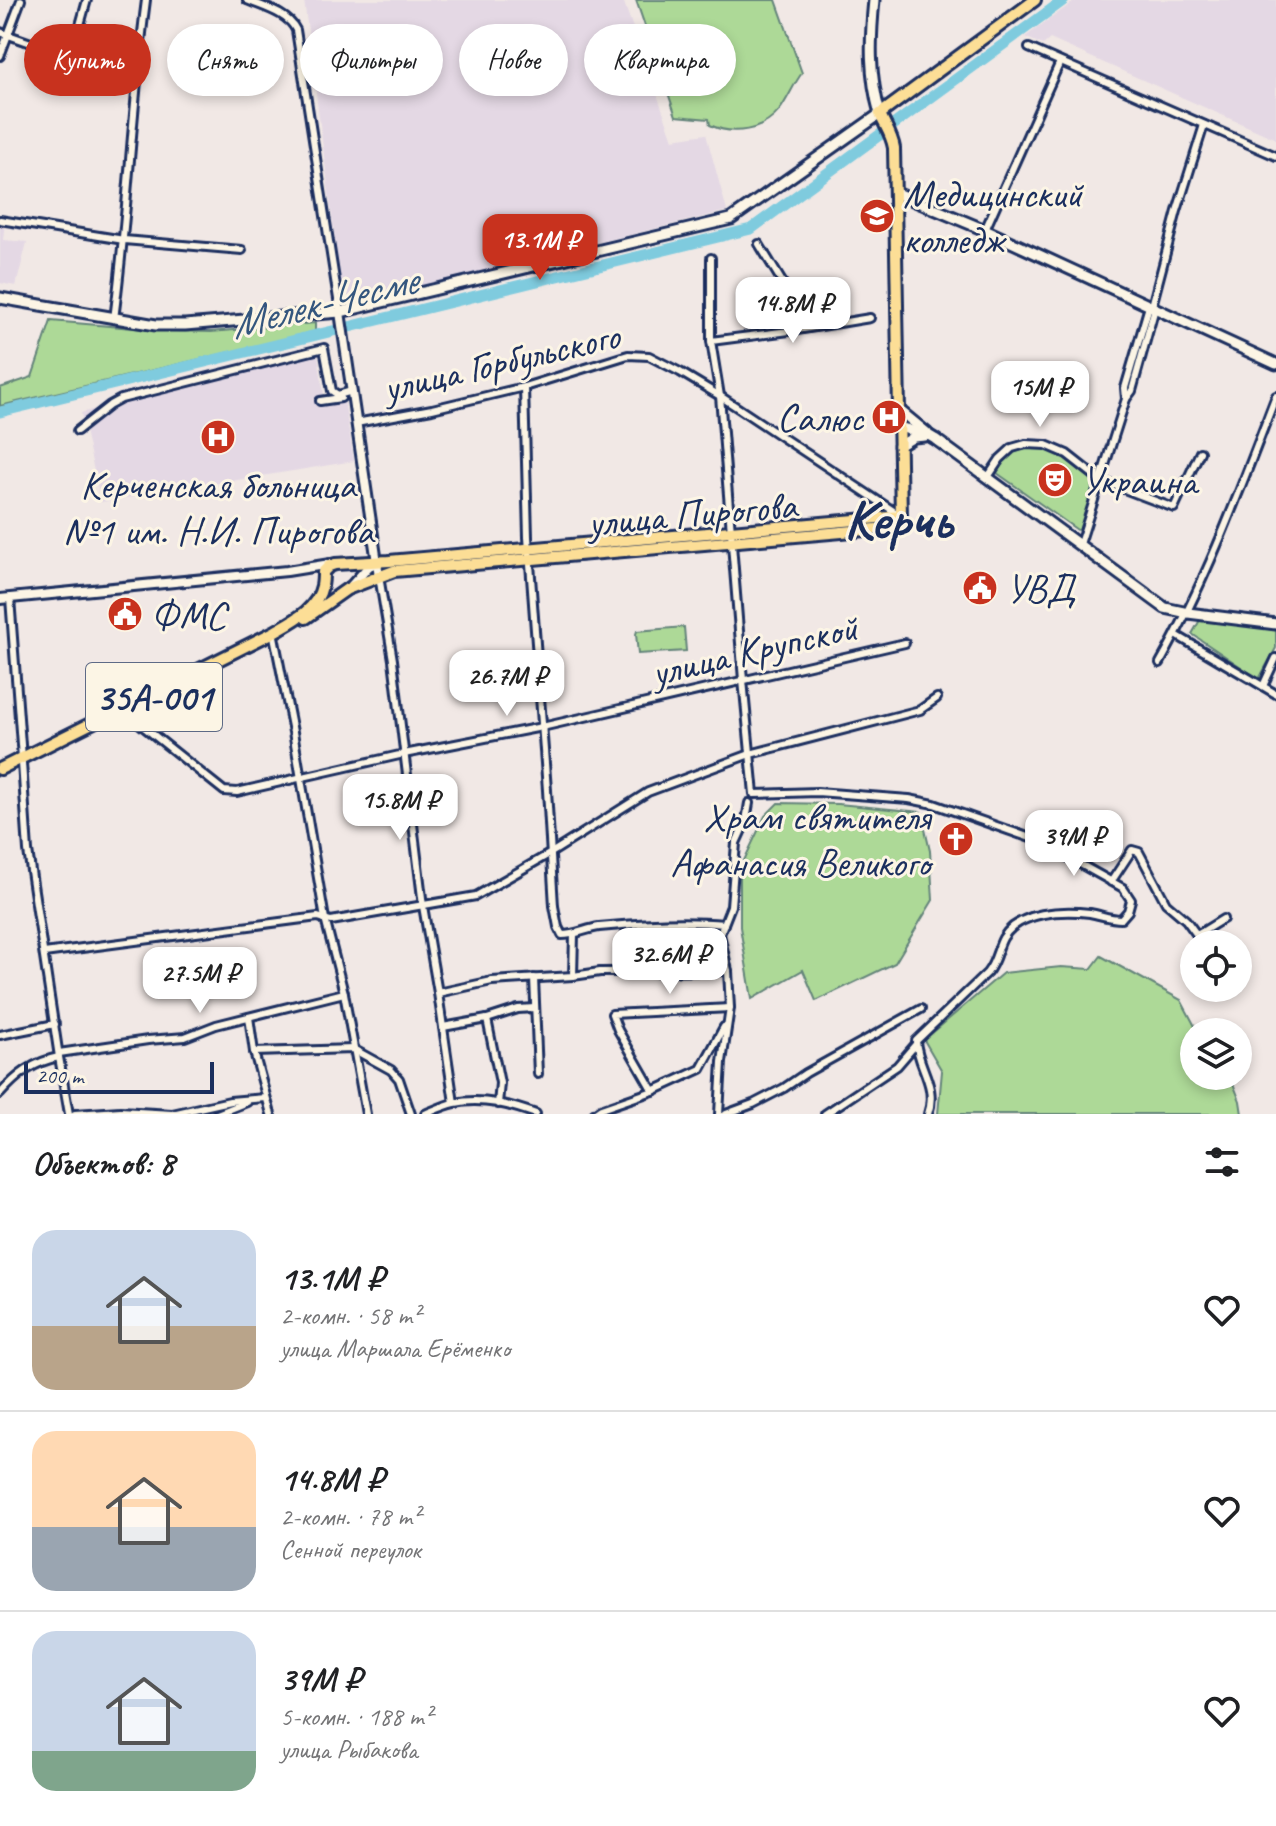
<!DOCTYPE html>
<html lang="ru">
<meta charset="utf-8">
<style>
:root{--surface:#fff;--page:#f2f2f2;--text:#202124;--muted:#757577;--line:#e0e0e0;--accent:#c8321e}
body{margin:0;font-family:Caveat,sans-serif;background:var(--page);color:var(--text);height:100vh;display:flex;flex-direction:column;font-size:30px;white-space:nowrap}
*{box-sizing:border-box;margin:0}
p{font-size:26px;color:var(--muted)}
.icon{flex:none;width:44px;height:44px;fill:none;stroke:currentColor;stroke-width:2;stroke-linecap:round;stroke-linejoin:round}
.map{position:relative;height:1114px;overflow:hidden}
.panel{display:flex;flex-direction:column;background:var(--surface);flex:1}
.panel>*{flex:none}
.banner{position:absolute;left:24px;top:24px;width:800px;height:72px;display:flex;gap:16px}
.buttons{position:absolute;left:1180px;top:930px;display:grid;gap:16px}
.buttons a{display:grid;place-items:center;width:72px;height:72px;border-radius:50%;background:var(--surface);box-shadow:0 4px 12px #0003;font-size:40px}
.scale{position:absolute;left:24px;bottom:20px;width:190px;box-sizing:border-box;padding-left:8px;border:4px solid #1b2f5e;border-top:0;font-size:22px;line-height:28px;white-space:nowrap;color:#1b2f5e;-webkit-text-stroke:6px #fcf5e5;paint-order:stroke}
.price{position:absolute;translate:-50% -68px;padding:0 18px;border-radius:16px;background:#fff;color:#222;font-size:26px;line-height:52px;filter:drop-shadow(0 2px 4px #0008)}
.price::after{content:'';position:absolute;left:50%;top:48px;width:24px;height:18px;margin-left:-12px;background:inherit;clip-path:polygon(0 0,100% 0,50% 100%)}
.price.active{background:var(--accent);color:#fff}
ul{padding:0;list-style:none}
li{display:flex;align-items:center;gap:24px;height:200px;padding:0 32px}
li+li{border-top:2px solid var(--line)}
li span{display:grid;place-items:center;flex:none;width:224px;height:160px;border-radius:24px;color:#555}
li>.icon{margin-inline-start:auto}
span .icon{width:96px;height:96px;fill:#fffc;stroke-width:1}
li b{font-size:34px}
h2{display:flex;justify-content:space-between;align-items:center;height:96px;padding:0 32px;font-size:34px}
.chip{padding:0 28px;border-radius:36px;background:var(--surface);box-shadow:0 4px 12px #0003;font-size:28px;line-height:72px}
.chip.active{background:var(--accent);color:#fff}
.map>svg:first-child{display:block}
</style>
<div class="map">
<svg width="1276" height="1114" viewBox="0 0 1276 1114">
<rect width="100%" height="100%" fill="#f1e8e5"/>
<filter id="ink" filterUnits="userSpaceOnUse"><feTurbulence type="fractalNoise" baseFrequency=".0125" numOctaves="2"/><feDisplacementMap in="SourceGraphic" scale="16" xChannelSelector="R" yChannelSelector="G"/><feConvolveMatrix kernelMatrix="1 2 1 2 8 2 1 2 1" color-interpolation-filters="sRGB"/></filter>
<g filter="url(#ink)">
<g fill="#e4d8e4">
<polygon points="304,0 623,0 673,139 706,134 727,211 350,304 344,301 342,295"/>
<polygon points="1076,0 1276,0 1276,139 1050,39 1043,45 1025,37"/>
<polygon points="0,220 5,221 3,240 27,242 16,286 0,283"/>
<polygon points="317,347 325,403 344,400 354,461 101,502 81,413"/>
</g>
<g fill="#add997" stroke="#64847a" stroke-width="2">
<path d="M636 0H776L802 73C793 85 788 99 779 111 763 131 733 136 710 125L709 119 676 116Z"/>
<polygon points="51,321 168,331 211,332 315,323 315,332 0,406 0,388 32,377"/>
<path d="M1040 448 1059 454 1096 482 1080 532 997 473C1007 452 1018 448 1040 448Z"/>
<polygon points="1200,620 1276,630 1276,648 1259,679 1192,634"/>
<polygon points="684,627 686,651 638,654 636,634 637,631"/>
<polygon points="778,803 838,804 921,812 930,851 933,900 895,963 816,1001 803,970 752,999 740,927 740,869 765,816"/>
<polygon points="1101,956 1181,1000 1198,1032 1194,1032 1194,1076 1230,1076 1240,1101 1242,1114 938,1114 942,1071 924,1040 1003,973 1061,967 1091,969"/>
</g>
<g fill="none" stroke-linecap="round" stroke-linejoin="round">
<polyline stroke="#7fcbde" stroke-width="11" points="0,412 751,229 1064,0"/>
<defs>
<g id="minor">
<path d="M247 0C263 7 288 13 296 30L340 312"/>
<polyline points="0,32 59,53 69,53 73,50 87,0"/>
<polyline points="1029,48 1276,156"/>
<polyline points="0,56 21,0"/>
<polyline points="0,220 124,240 242,250"/>
<polyline points="985,230 1060,62"/>
<polyline points="759,244 787,290 797,330"/>
<path d="M711 258V341L720 396 743 680 754 794 817 792 909 799 934 804 1039 841 1123 888 1131 900 1128 911 1121 919C1110 919 1101 915 1090 913 1062 910 1019 911 1003 938 997 949 996 962 987 973L916 1041C918 1068 938 1085 928 1114"/>
<polyline points="1152,306 1177,211 1204,125"/>
<path d="M114 319C128 213 132 106 146 0"/>
<polyline points="711,341 797,330 870,318"/>
<path d="M524 387 528 537 547 790 554 906 558 927 562 935C575 935 586 929 599 927 640 923 682 920 724 924"/>
<polyline points="1126,399 1125,388 1149,306"/>
<polyline points="320,401 341,398"/>
<polyline points="356,423 432,409 524,387 628,355 649,356 680,372 720,396 898,514"/>
<polyline points="77,431 110,405 121,399 324,348 332,391 338,395 352,391"/>
<polyline points="988,477 1000,459 1012,448 1026,444 1046,445 1067,454 1100,480 1174,508 1200,452"/>
<polyline points="1080,544 1126,399 1132,391 1155,308"/>
<polyline points="379,576 393,660 423,906 438,993 454,1103"/>
<polyline points="10,598 22,758"/>
<polyline points="1176,635 1276,694"/>
<polyline points="274,636 293,732 325,919 344,993 366,1114"/>
<path d="M1160 663C1208 578 1241 487 1276 396"/>
<polyline points="1263,686 1276,658"/>
<polyline points="125,712 224,791 237,792 404,754 542,727 905,643"/>
<polyline points="22,763 28,851 59,1057 69,1114"/>
<polyline points="1111,882 1132,850 1139,852 1166,903 1186,920 1197,935 1223,919"/>
<polyline points="44,953 318,917 331,921 476,896 551,853 648,792 750,754 920,710 937,698"/>
<polyline points="573,976 574,934"/>
<polyline points="534,978 538,1074"/>
<polyline points="438,993 492,981 573,976 600,972 728,971"/>
<polyline points="249,1017 254,1052 271,1114"/>
<polyline points="487,1019 500,1083 498,1104"/>
<polyline points="443,1027 487,1019 518,1009 535,1008"/>
<polyline points="0,1035 55,1024"/>
<polyline points="254,1052 353,1049 391,1070 399,1079 411,1114"/>
<polyline points="59,1053 148,1040 185,1037 216,1025 344,993"/>
<polyline points="653,1091 618,1030 612,1014 730,1008"/>
<path d="M0 1094C17 1075 33 1062 59 1057"/>
<polyline points="75,1114 120,1111 172,1114 230,1101 265,1098"/>
<polyline points="217,1114 247,1102"/>
<path d="M425 1114C435 1110 445 1105 455 1103 482 1097 511 1105 536 1114"/>
<polyline points="594,1114 601,1109 653,1091 701,1069 724,1027"/>
<polyline points="719,1114 722,1062 730,1008 728,971 720,934 731,906 736,843 746,821 749,803"/>
<polyline points="726,1114 753,1104 784,1088 806,1073 921,1009"/>
<polyline points="825,1114 897,1066 916,1044"/>
</g>
<g id="tertiary">
<polyline points="340,312 379,576"/>
<polyline points="351,586 369,566 376,563"/>
<polyline points="0,599 287,571 330,564"/>
</g>
<g id="secondary">
<polyline points="896,193 985,230 1276,364"/>
<path d="M0 298 156 325H185L340 312 731 219 880 114C869 74 870 41 874 0"/>
<polyline points="899,410 927,433"/>
<polyline points="899,427 930,436 935,439 1165,608 1188,613 1276,624"/>
<polyline points="899,446 914,437 925,436"/>
</g>
<g id="primary">
<path d="M901 516 894 148C892 135 885 126 880 114L1035 0"/>
<polyline points="306,618 347,589 394,571 888,528 894,524 901,516"/>
<path d="M0 769 274 632C293 621 317 610 322 586 323 581 323 577 323 572L329 566 335 564 389 561 901 516"/>
</g>
</defs>
<use href="#minor" stroke="#1b2f5e" stroke-width="12"/>
<use href="#tertiary" stroke="#1b2f5e" stroke-width="14"/>
<use href="#secondary" stroke="#1b2f5e" stroke-width="15"/>
<use href="#primary" stroke="#1b2f5e" stroke-width="16"/>
<use href="#minor" stroke="#fcf5e5" stroke-width="6"/>
<use href="#tertiary" stroke="#fcf5e5" stroke-width="8"/>
<use href="#secondary" stroke="#fcf5e5" stroke-width="9"/>
<use href="#primary" stroke="#fcde96" stroke-width="10"/>
</g>
</g>
<defs>
<symbol id="university-disc" viewBox="-11 -11 22 22"><circle r="9.5" fill="#c8321e" stroke="#fcf5e5"/><path d="M0-5L7-2L0 1L-7-2ZM-4 1L0 2.5L4 1V4Q0 6-4 4Z" fill="#fff"/></symbol>
<symbol id="hospital-disc" viewBox="-11 -11 22 22"><circle r="9.5" fill="#c8321e" stroke="#fcf5e5"/><path d="M-5-5h3v3.5h4V-5h3V5h-3V1.5h-4V5h-3Z" fill="#fff"/></symbol>
<symbol id="theatre-disc" viewBox="-11 -11 22 22"><circle r="9.5" fill="#c8321e" stroke="#fcf5e5"/><path d="M-5-5.5Q0-4 5-5.5V0Q5 5 0 6Q-5 5-5 0ZM-3.3-2.5H-1v1.5H-3.3ZM1-2.5H3.3v1.5H1ZM-2.8 1Q0 5.5 2.8 1Z" fill="#fff"/></symbol>
<symbol id="civic-disc" viewBox="-11 -11 22 22"><circle r="9.5" fill="#c8321e" stroke="#fcf5e5"/><path d="M-.6-6.5H3V-4.5H.6V-3L4-1V1h2V6H-6V1h2V-1L-.6-3ZM-1.2 2.5V6h2.4V2.5Z" fill="#fff"/></symbol>
<symbol id="church-disc" viewBox="-11 -11 22 22"><circle r="9.5" fill="#c8321e" stroke="#fcf5e5"/><path d="M-1.2-6h2.4v3.5h3.3v2.4h-3.3V6h-2.4V-.1h-3.3v-2.4h3.3Z" fill="#fff"/></symbol>
</defs>
<g fill-rule="evenodd">
<use href="#university-disc" x="857" y="196" width="40" height="40"/>
<use href="#hospital-disc" x="869" y="397" width="40" height="40"/>
<use href="#hospital-disc" x="198" y="417" width="40" height="40"/>
<use href="#theatre-disc" x="1035" y="460" width="40" height="40"/>
<use href="#civic-disc" x="960" y="568" width="40" height="40"/>
<use href="#civic-disc" x="105" y="594" width="40" height="40"/>
<use href="#church-disc" x="936" y="819" width="40" height="40"/>
</g>
<g text-anchor="middle" stroke-width="6" stroke-linejoin="round" paint-order="stroke">
<rect fill="#fcf5e5" stroke="#5e6a86" stroke-width="2" x="86" y="663" width="136" height="68" rx="6"/>
<g font-size="38" font-weight="bold" fill="#1b2f5e">
<text x="154" y="710">35А-001</text>
</g>
<g font-size="40" fill="#1b2f5e" stroke="#fcf5e5" text-anchor="start">
<text x="903" y="207">Медицинский<tspan x="903" dy="46">колледж</tspan></text>
<text x="863" y="431" text-anchor="end">Салюс</text>
<text x="1081" y="494">Украина</text>
<text x="218" y="498" text-anchor="middle">Керченская больница<tspan x="218" dy="46">№1 им. Н.И. Пирогова</tspan></text>
<text x="1006" y="602">УВД</text>
<text x="151" y="628">ФМС</text>
<text x="930" y="830" text-anchor="end">Храм святителя<tspan x="930" dy="46">Афанасия Великого</tspan></text>
</g>
<g font-size="40" fill="#1b2f5e" stroke="#fcf5e5">
<text transform="translate(501 361) rotate(-13)" y="14">улица Горбульского</text>
<text transform="translate(692 513) rotate(-5)" y="14">улица Пирогова</text>
<text transform="translate(754 649) rotate(-13)" y="14">улица Крупской</text>
</g>
<g font-size="42" font-style="italic" fill="#34567e" stroke="#fcf5e5">
<text transform="translate(323 301) rotate(-14)" y="15">Мелек-Чесме</text>
</g>
<g font-size="56" font-weight="bold" fill="#1b2f5e" stroke="#fcf5e5">
<text x="898" y="538">Керчь</text>
</g>
</g>
</svg>
<div class="buttons">
<a><svg class="icon" aria-label="locate" viewBox="0 0 24 24"><circle cx="12" cy="12" r="6"/><path d="M12 2v4M12 18v4M2 12h4M18 12h4"/></svg></a>
<a><svg class="icon" aria-label="layers" viewBox="0 0 24 24"><path d="M12 4l9 5-9 5-9-5zM3 14l9 5 9-5"/></svg></a>
</div>
<div class="scale">200 m</div>
<b class="price active" style="left:540px;top:282px">13.1M ₽</b>
<b class="price" style="left:793px;top:345px">14.8M ₽</b>
<b class="price" style="left:1040px;top:429px">15M ₽</b>
<b class="price" style="left:507px;top:718px">26.7M ₽</b>
<b class="price" style="left:400px;top:842px">15.8M ₽</b>
<b class="price" style="left:1074px;top:878px">39M ₽</b>
<b class="price" style="left:670px;top:996px">32.6M ₽</b>
<b class="price" style="left:200px;top:1015px">27.5M ₽</b>
<div class="banner">
<a class="chip active">Купить</a>
<a class="chip">Снять</a>
<a class="chip">Фильтры</a>
<a class="chip">Новое</a>
<a class="chip">Квартира</a>
</div>
</div>
<section class="panel">
<h2>Объектов: 8<svg class="icon" aria-label="filters" viewBox="0 0 24 24"><path d="M4 7h16M4 17h16"/><circle cx="9" cy="7" r="2"/><circle cx="15" cy="17" r="2"/></svg></h2>
<ul>
<li><span style="background:linear-gradient(#c9d6e8 60%,#b9a48a 0)"><svg class="icon" aria-label="home" viewBox="0 0 24 24"><path d="M3 11l9-7 9 7M6 9v11h12V9"/></svg></span><div><b>13.1M ₽</b><p>2-комн. · 58 m²</p><p>улица Маршала Ерёменко</p></div><svg class="icon" aria-label="heart" viewBox="0 0 24 24"><path d="M12 20l-8-8c-3-5 5-10 8-4 3-6 11-1 8 4z"/></svg></li>
<li><span style="background:linear-gradient(#ffd9b3 60%,#9aa5b1 0)"><svg class="icon" aria-label="home" viewBox="0 0 24 24"><path d="M3 11l9-7 9 7M6 9v11h12V9"/></svg></span><div><b>14.8M ₽</b><p>2-комн. · 78 m²</p><p>Сенной переулок</p></div><svg class="icon" aria-label="heart" viewBox="0 0 24 24"><path d="M12 20l-8-8c-3-5 5-10 8-4 3-6 11-1 8 4z"/></svg></li>
<li><span style="background:linear-gradient(#c9d6e8 75%,#7fa58c 0)"><svg class="icon" aria-label="home" viewBox="0 0 24 24"><path d="M3 11l9-7 9 7M6 9v11h12V9"/></svg></span><div><b>39M ₽</b><p>5-комн. · 188 m²</p><p>улица Рыбакова</p></div><svg class="icon" aria-label="heart" viewBox="0 0 24 24"><path d="M12 20l-8-8c-3-5 5-10 8-4 3-6 11-1 8 4z"/></svg></li>
</ul>
</section>
